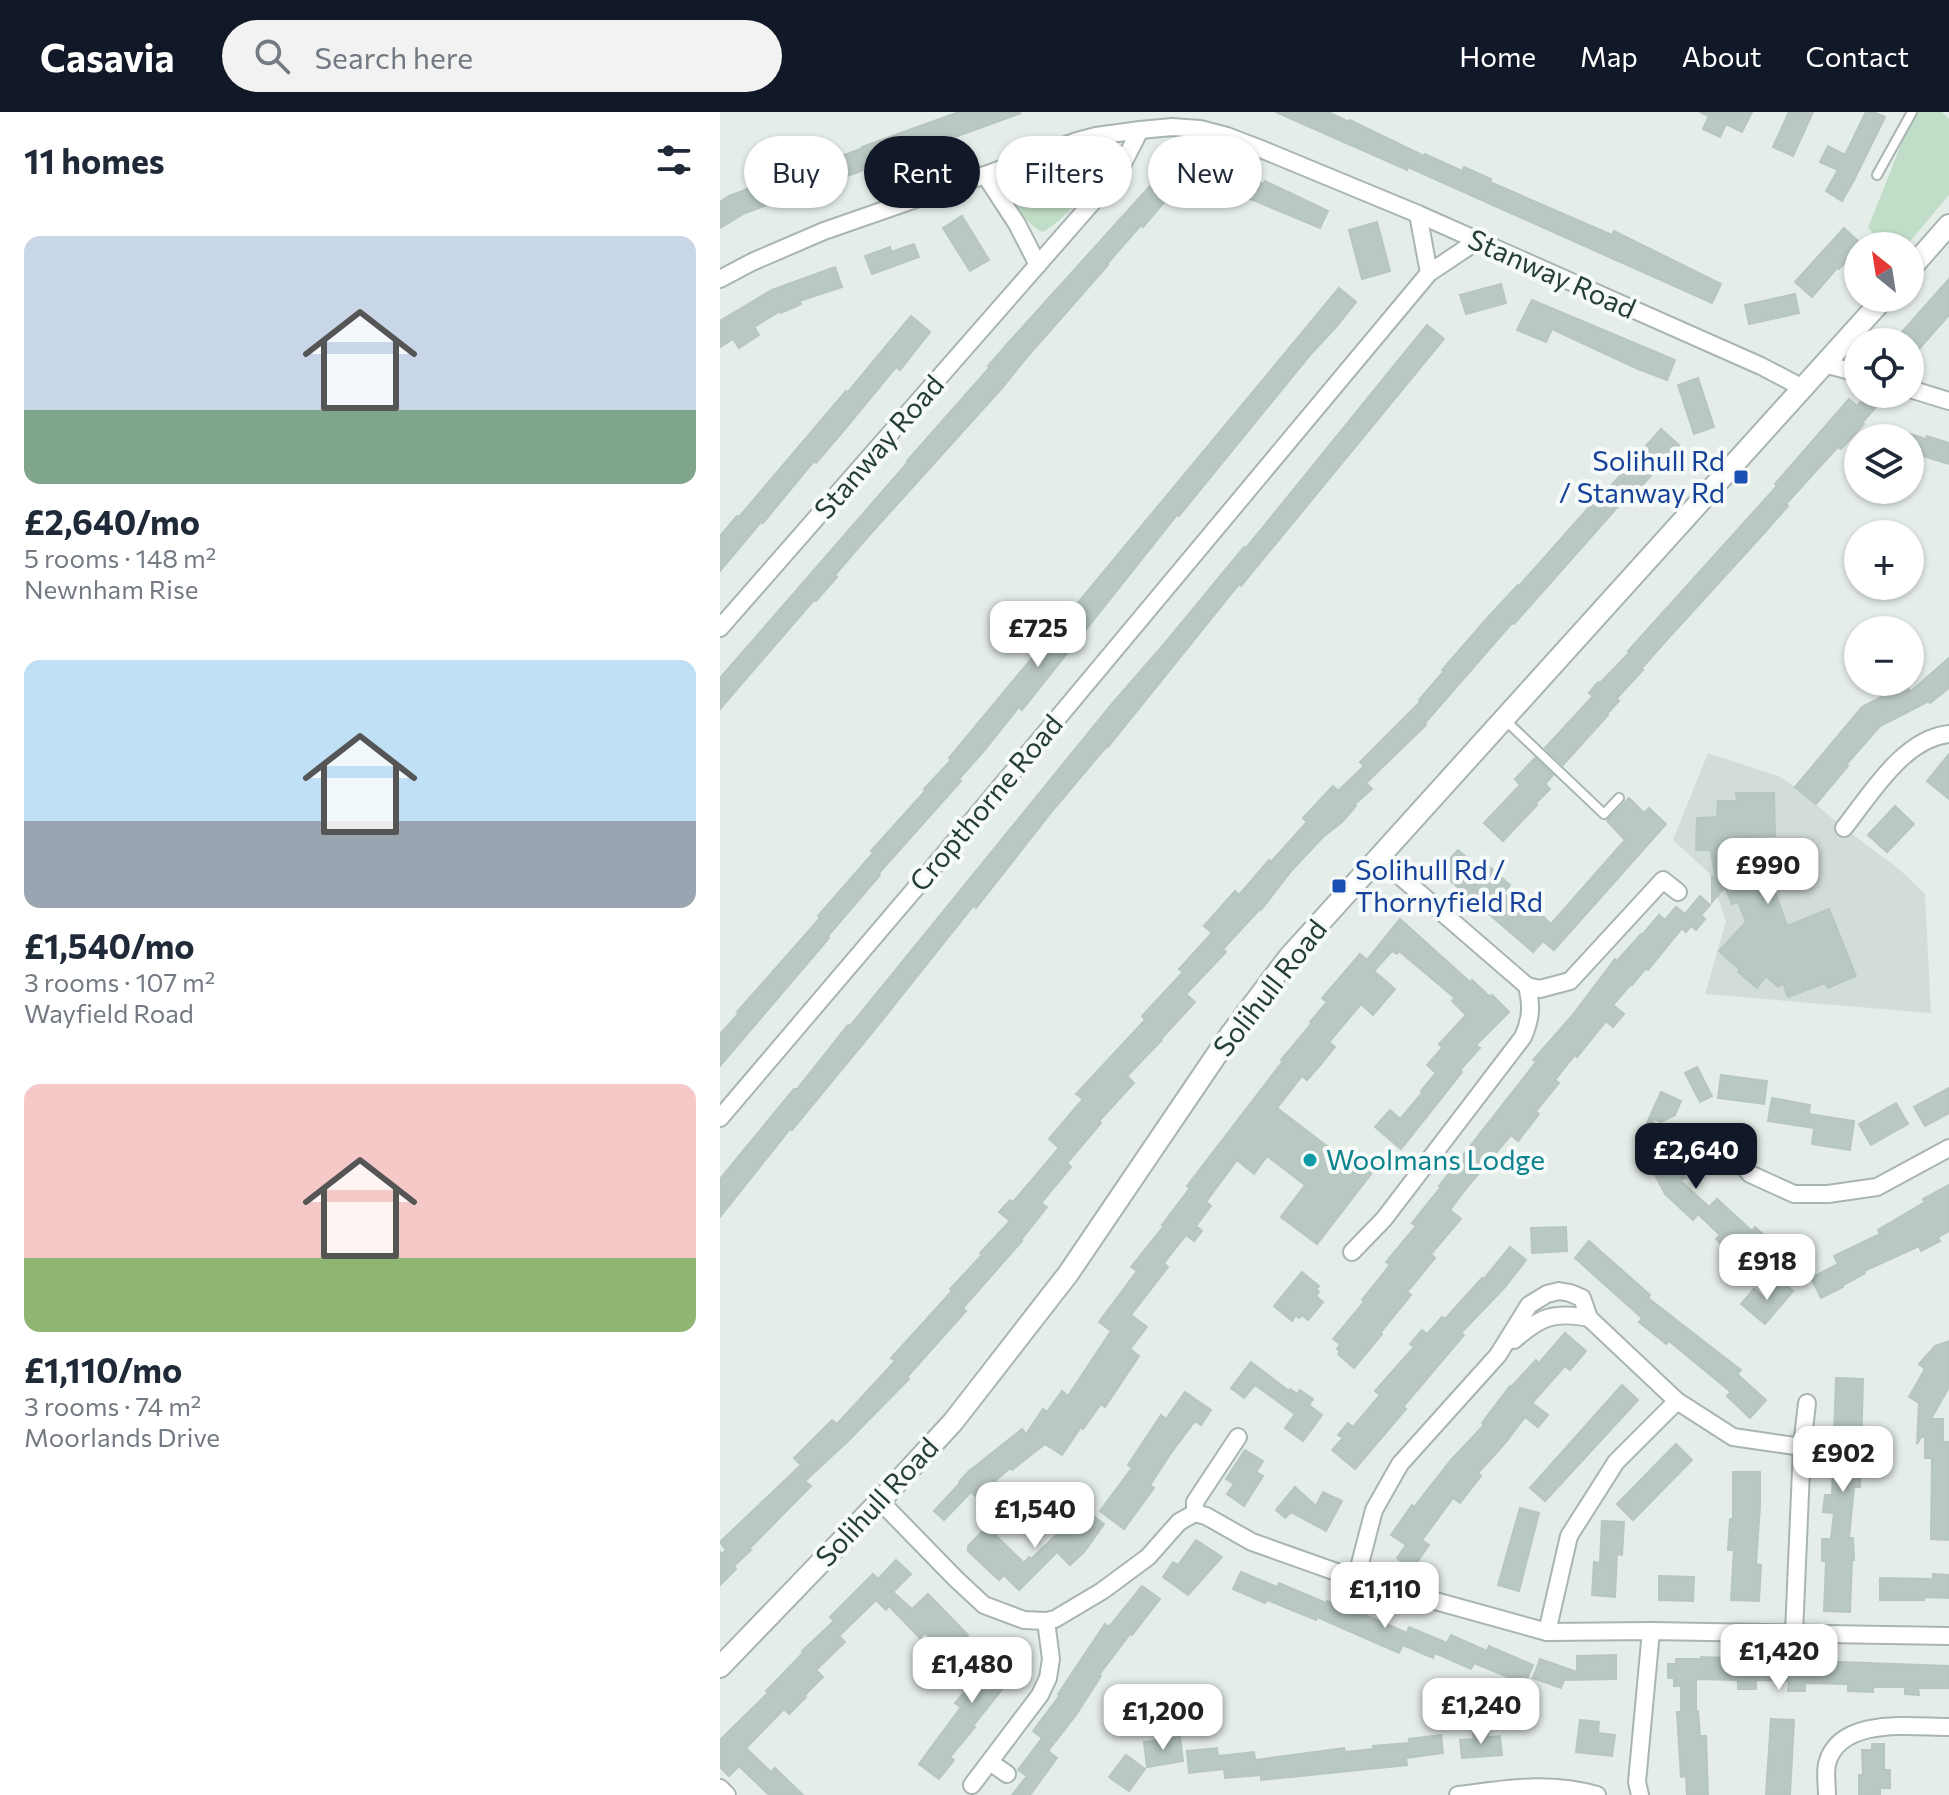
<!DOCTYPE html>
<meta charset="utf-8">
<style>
:root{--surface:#fff;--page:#f2f2f3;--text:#1f2937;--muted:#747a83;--accent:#111827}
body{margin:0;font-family:Commissioner,sans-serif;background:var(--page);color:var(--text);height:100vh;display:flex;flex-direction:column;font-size:30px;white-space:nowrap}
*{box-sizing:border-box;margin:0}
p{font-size:26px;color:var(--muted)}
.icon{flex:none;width:44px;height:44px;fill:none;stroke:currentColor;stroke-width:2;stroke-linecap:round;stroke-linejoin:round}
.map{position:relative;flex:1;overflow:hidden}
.details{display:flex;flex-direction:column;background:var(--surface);width:720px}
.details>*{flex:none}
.guide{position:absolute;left:24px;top:24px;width:760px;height:72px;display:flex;gap:16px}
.needle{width:52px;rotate:330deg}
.controls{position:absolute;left:1124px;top:120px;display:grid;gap:16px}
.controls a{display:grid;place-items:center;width:80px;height:80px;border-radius:50%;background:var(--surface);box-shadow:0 2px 6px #0004;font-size:40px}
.price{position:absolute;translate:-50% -68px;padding:0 18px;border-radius:16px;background:#fff;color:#222;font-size:26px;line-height:52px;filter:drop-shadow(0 2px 4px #0008)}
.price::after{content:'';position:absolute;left:50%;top:48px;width:24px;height:18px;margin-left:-12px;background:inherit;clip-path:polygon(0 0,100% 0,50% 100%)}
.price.current{background:var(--accent);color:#fff}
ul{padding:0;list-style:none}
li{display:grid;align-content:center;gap:16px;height:424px;padding:0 24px}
li span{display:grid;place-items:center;height:248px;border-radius:16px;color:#555}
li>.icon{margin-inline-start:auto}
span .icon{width:144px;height:144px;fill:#fffc;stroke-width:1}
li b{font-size:34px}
h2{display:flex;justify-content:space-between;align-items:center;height:96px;padding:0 24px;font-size:34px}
.chip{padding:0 28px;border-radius:36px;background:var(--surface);box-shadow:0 2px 6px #0004;font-size:28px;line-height:72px}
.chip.current{background:var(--accent);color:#fff}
header{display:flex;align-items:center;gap:48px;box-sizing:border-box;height:112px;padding:0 40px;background:var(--accent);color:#fff}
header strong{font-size:38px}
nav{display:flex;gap:44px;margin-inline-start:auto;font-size:28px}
.search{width:560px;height:72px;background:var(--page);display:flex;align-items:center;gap:20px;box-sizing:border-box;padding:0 28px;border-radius:44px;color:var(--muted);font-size:30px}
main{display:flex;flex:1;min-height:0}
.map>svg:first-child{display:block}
</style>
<header>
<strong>Casavia</strong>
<div class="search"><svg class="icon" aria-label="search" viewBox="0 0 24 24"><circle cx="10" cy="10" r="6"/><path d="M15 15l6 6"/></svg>Search here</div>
<nav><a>Home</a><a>Map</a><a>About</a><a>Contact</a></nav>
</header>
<main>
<section class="details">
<h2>11 homes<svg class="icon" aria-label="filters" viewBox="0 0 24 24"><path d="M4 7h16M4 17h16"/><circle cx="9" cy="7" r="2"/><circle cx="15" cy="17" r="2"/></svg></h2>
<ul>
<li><span style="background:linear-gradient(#c9d6e8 70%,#7fa58c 0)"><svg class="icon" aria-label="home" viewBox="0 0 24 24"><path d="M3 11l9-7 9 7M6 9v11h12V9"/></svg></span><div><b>£2,640/mo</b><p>5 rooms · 148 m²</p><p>Newnham Rise</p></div></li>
<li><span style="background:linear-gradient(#bfe0f5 65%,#9aa5b1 0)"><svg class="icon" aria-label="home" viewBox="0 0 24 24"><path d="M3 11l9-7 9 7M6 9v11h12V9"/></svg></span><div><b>£1,540/mo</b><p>3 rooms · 107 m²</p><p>Wayfield Road</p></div></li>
<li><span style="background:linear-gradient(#f6c9c9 70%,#8fb573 0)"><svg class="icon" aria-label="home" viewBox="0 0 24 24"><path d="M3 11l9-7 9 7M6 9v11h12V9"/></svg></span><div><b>£1,110/mo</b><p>3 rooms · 74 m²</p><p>Moorlands Drive</p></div></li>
</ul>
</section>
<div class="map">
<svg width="1229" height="1683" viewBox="0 0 1229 1683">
<rect width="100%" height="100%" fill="#e5ede9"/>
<polygon fill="#d3ddd8" points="988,641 1058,664 1075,675 1124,716 1179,757 1205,782 1211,901 985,882 1006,809 989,761 953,728"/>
<g fill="#c0ddc7">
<polygon points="1194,0 1222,0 1229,7 1229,83 1186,134 1168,134 1148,116"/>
<path d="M361 42 377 50 379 60C368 82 344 107 323 120 306 113 296 93 290 77L301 66Z"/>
</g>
<g fill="#bac8c2" stroke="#b8c6c0" stroke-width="2">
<polygon points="239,0 301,1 25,101 0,116 0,90 9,84 89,54 90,56 143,36 142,35"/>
<polygon points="556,0 608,0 629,10 630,8 704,44 705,42 742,59 744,55 771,67 770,70 892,123 894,119 1001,172 992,191 688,55 687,58"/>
<polygon points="980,0 1032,0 1022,20 1006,12 1000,25 983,17 989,4"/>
<polygon points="1069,0 1093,0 1073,44 1053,35"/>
<polygon points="1146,0 1153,0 1165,5 1134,68 1122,89 1106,79 1118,58 1100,50 1108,34 1125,43"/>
<polygon points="477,50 482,70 451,78 446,58"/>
<polygon points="505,55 543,72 545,69 608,99 600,116 497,73"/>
<polygon points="430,74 446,88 423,115 421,113 387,152 388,153 307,245 282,276 145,428 115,463 117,465 96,489 94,488 0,597 0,566 188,350 187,349 270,255 268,254 289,230"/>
<polygon points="242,104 269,148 250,159 223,116"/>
<polygon points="657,110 670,159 642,167 629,118"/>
<polygon points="1124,116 1142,133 1138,134 1138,137 1119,157 1117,156 1092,185 1075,170"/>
<polygon points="194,132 199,145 152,162 145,144 170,135 171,140"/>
<polygon points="115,155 122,175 79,189 81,192 61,201 60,199 34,215 39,223 19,236 13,227 0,235 0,209 52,178"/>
<polygon points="1229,167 1229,203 1190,247 1190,230 1173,230"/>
<polygon points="781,172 786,191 746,202 740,183"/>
<polygon points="619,176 636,190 616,215 590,243 459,404 457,403 302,598 299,595 263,640 239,667 241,669 159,761 160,763 107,825 109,826 0,954 0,922 19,901 17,900 100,806 98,804 153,741 151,739 206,678 204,677 231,648 229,646"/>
<polygon points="1075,182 1079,201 1029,212 1025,193"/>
<polygon points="812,188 955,248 947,268 918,257 832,217 826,230 797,218"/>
<polygon points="191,204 210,220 180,258 176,255 125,317 96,351 94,349 43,411 41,410 0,459 0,424 17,404 19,405 126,279 128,280"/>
<polygon points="707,213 724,227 521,474 519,472 388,635 387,634 333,698 256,796 254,793 152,921 72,1018 70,1017 0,1105 0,1067 23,1039 74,977 77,977 128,913 130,914 391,593 445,531 524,435 526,436"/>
<polygon points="978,266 994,315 974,322 958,273"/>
<polygon points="1145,285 1161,289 1142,311 1144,312 1134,323 1121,337 1118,335 1105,349 1066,392 1068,394 1046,419 944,531 921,557 923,558 897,586 899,589 887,602 888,603 843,653 825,636 873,584 869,581 878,570 880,571 910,540 908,539 1057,374 1055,372 1129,287 1137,294"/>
<polygon points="941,317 959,333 906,391 903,389 794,512 792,511 705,611 706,613 646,671 652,677 634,693 636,694 622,710 603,725 572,758 541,798 540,797 503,837 506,840 466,882 475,890 441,927 442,928 407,964 414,971 379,1009 381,1011 347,1051 351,1055 321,1091 327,1095 301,1128 302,1129 243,1196 246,1199 187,1265 189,1267 127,1330 85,1369 91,1374 29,1437 31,1438 14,1454 16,1457 0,1473 0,1440 2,1442 6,1438 0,1430 81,1353 74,1346 112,1308 117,1312 175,1249 171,1246 232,1179 230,1177 262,1143 260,1141 290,1109 279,1100 290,1088 293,1090 339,1036 329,1027 363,987 356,982 425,908 422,904 463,860 459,857 492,821 484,814 515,779 519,783 549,748 551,750 587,710 583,706 613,674 618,679 644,654 640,650 700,590 699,588 724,559 722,558 769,504 798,473 799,474 879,384 881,385"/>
<polygon points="1190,322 1206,327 1207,324 1229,331 1229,352 1190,340"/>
<polygon points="1229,546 1229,576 1210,591 1209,589 1160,614 1126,653 1128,654 1096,692 1075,675 1142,595 1186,572 1190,580"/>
<polygon points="1229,642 1229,687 1207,669"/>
<polygon points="815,646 833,663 825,672 830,677 815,692 817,693 783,729 764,711 800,673 795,667"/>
<polygon points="1016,681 1054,681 1055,724 1027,725 1029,769 1048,760 1067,814 1109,797 1136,864 1108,876 1105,871 1068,885 1063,871 1058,875 1046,864 1037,876 1018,860 1020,858 999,839 1026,810 1018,790 1012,792 1005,775 992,790 992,765 995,765 991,738 976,738 977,706 997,705 998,689 1017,689"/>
<polygon points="909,686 924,701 929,696 946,712 834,838 823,829 813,840 719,759 738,738 759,756 764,750 790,773 783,781 810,806 817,799 831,812 905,728 887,709"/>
<polygon points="1175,694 1194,712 1167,740 1148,723"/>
<polygon points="980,784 990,793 981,803 985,807 976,818 971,814 966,820 962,816 928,858 926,856 912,873 911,872 893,893 904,902 893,915 886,909 857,945 855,943 835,968 839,971 816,999 819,1002 798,1029 791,1023 748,1074 730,1098 741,1107 711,1142 715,1146 687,1180 691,1183 660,1221 662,1222 634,1256 618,1242 620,1239 617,1237 620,1232 613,1227 644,1190 642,1188 670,1153 666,1150 696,1114 692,1111 721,1075 719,1074 816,950 813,948 851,905 895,847 897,849 921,822 922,823 939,803 945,808 956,795 965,802"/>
<polygon points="680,807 750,870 752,868 770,885 772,883 789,900 756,933 760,936 740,958 742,960 681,1037 655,1015 670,998 680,1007 703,980 701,979 716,961 707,953 722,936 719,932 746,903 732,889 735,886 679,839 677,842 672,839 654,859 675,877 653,903 641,892 609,930 615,935 602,951 587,968 582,964 557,996 632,1053 641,1041 658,1053 597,1132 561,1105 585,1073 547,1044 534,1062 517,1048 486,1090 491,1094 476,1114 482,1119 474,1129 466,1123 444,1151 448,1155 411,1203 427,1215 410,1237 419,1244 385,1295 381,1292 363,1317 361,1315 342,1343 325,1332 292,1358 290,1356 276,1368 259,1387 251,1380 224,1408 214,1399 240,1371 239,1370 248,1360 302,1317 306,1322 323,1297 327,1300 342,1279 348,1284 391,1219 379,1210 417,1159 411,1155 444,1114 442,1113 470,1076 467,1074 563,949 561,948 592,911 590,910 607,890 602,886 640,842 647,848"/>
<polygon points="977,955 992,984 980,990 965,961"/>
<polygon points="1001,963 1047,969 1044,992 998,986"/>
<polygon points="1229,976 1229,1001 1205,1014 1194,995"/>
<polygon points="941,980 961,989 955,1003 941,1010 932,1006 947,1054 956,1049 965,1066 960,1068 989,1095 997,1087 1032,1119 1035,1115 1048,1127 1037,1139 1041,1142 1028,1156 996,1127 1000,1123 978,1102 973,1108 945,1082 927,1047 923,1048 916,1023 923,1020"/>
<polygon points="1052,986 1090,993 1089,1002 1134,1009 1130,1038 1092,1032 1094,1016 1048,1009"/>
<polygon points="1176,991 1188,1012 1151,1033 1139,1012"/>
<polygon points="1229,1073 1229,1119 1218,1125 1220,1129 1201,1139 1199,1134 1144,1159 1145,1161 1122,1174 1123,1175 1101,1186 1091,1166 1118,1152 1114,1144 1160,1122 1158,1118 1205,1090 1203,1087"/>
<polygon points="846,1115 847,1139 812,1141 811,1116"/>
<polygon points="869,1129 930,1183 928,1186 1021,1258 1017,1262 1046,1288 1030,1306 1007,1284 1011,1280 949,1229 946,1232 919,1210 922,1206 855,1146"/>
<polygon points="790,1135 806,1148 785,1175 741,1221 744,1223 683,1295 686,1297 635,1357 612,1338 623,1326 618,1323 628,1311 633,1315 660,1283 655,1279 694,1235 690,1232 702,1218 707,1222 722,1205 725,1207 762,1166 763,1168"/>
<polygon points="582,1160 599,1174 596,1177 599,1180 596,1184 603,1190 588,1208 582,1203 579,1206 576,1203 572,1209 554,1194"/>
<polygon points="1060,1168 1073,1179 1045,1212 1021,1192 1034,1177 1045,1186"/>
<polygon points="845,1221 866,1239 850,1258 845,1254 812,1291 828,1303 818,1315 805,1305 786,1330 758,1361 761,1364 740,1391 733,1386 702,1428 709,1433 692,1457 677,1446 686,1433 671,1423 692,1393 694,1395 731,1348 764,1313 762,1311 790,1274 791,1275 816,1248 819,1251"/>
<polygon points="1229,1229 1229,1275 1211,1307 1223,1307 1223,1330 1229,1330 1229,1428 1211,1427 1212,1346 1205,1346 1205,1325 1201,1325 1197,1332 1199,1291 1189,1285 1205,1257 1199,1252 1215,1234"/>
<polygon points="531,1250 569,1279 570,1277 577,1282 580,1278 593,1287 589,1293 602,1303 583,1329 565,1316 575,1302 535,1273 524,1286 511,1276"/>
<polygon points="1116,1266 1143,1267 1140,1375 1134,1375 1129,1426 1133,1426 1134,1448 1132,1448 1130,1500 1104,1499 1106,1449 1102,1449 1102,1427 1111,1427 1114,1401 1103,1400 1105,1383 1112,1383"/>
<polygon points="902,1273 918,1288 825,1389 810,1376"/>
<polygon points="465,1280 491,1298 481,1313 475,1309 451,1341 430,1373 434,1376 404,1417 380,1399 412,1356 408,1353 441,1303 446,1307"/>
<polygon points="956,1332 972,1348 913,1408 897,1392"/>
<polygon points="525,1338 543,1349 536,1360 543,1364 524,1394 507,1382 514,1372 506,1367"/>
<polygon points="1013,1360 1040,1360 1040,1394 1036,1452 1041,1453 1039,1489 1011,1488 1014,1438 1008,1438 1010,1407 1013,1407"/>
<polygon points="575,1375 596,1394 603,1380 622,1389 606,1419 571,1400 565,1406 556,1398"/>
<polygon points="361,1395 384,1412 364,1440 350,1453 337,1440 299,1478 284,1463 279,1468 248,1439 248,1434 267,1415 304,1451 309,1445 311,1447 351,1409"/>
<polygon points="800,1396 819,1401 799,1479 778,1473"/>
<polygon points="882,1409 904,1410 902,1443 897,1442 895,1485 872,1483 874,1450 880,1451"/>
<polygon points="476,1428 502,1445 468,1483 443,1465 453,1450 458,1453"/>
<polygon points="176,1448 191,1462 173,1480 192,1497 208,1482 248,1523 227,1543 205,1521 200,1526 169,1494 166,1498 156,1488 119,1524 125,1530 96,1558 103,1565 85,1583 86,1585 69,1602 64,1597 26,1636 51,1660 55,1656 83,1683 49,1683 19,1654 9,1664 0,1655 0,1628 48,1581 46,1579 83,1541 82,1539 114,1509 110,1505 153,1462 158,1467"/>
<polygon points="521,1460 557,1475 559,1471 606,1491 607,1489 643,1504 643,1502 687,1521 689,1515 727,1531 731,1523 767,1539 769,1534 813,1553 805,1572 754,1551 751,1557 715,1541 713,1546 683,1533 679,1541 597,1505 596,1508 547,1488 545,1491 513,1477"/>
<polygon points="1213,1462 1229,1463 1229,1486 1204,1485 1204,1488 1160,1488 1160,1466 1213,1467"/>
<polygon points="939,1464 974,1465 973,1489 939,1488"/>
<polygon points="422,1474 440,1487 412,1523 410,1522 379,1563 381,1564 356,1603 328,1639 337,1646 310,1683 292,1683 307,1664 298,1658 322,1626 313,1619 340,1583 338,1582 385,1512 389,1515"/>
<polygon points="277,1529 303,1551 253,1614 255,1615 230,1645 234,1648 219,1667 199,1652 241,1595 235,1591 249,1575 242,1569"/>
<polygon points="896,1543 896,1567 844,1568 841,1576 813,1566 820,1547 857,1560 857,1544"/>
<polygon points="981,1545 1229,1554 1229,1576 1198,1576 1199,1583 1185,1582 1185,1575 1153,1575 1153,1580 1128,1579 1128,1572 1085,1571 1085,1579 1068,1579 1069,1569 1036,1568 1036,1577 1018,1577 1018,1568 976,1567 976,1599 978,1599 980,1624 986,1624 988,1683 967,1683 966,1664 961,1665 957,1600 961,1600 961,1574 954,1574 954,1566 948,1566 948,1552 956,1552 956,1547 981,1547"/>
<polygon points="1051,1607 1074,1608 1070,1683 1046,1682"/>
<polygon points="860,1608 879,1610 878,1621 895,1623 892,1644 856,1640"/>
<polygon points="768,1619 768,1625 780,1624 782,1643 742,1646 740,1628 754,1627 753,1621"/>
<polygon points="721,1623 723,1641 686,1646 687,1653 541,1668 541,1663 505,1666 504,1657 469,1661 467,1639 497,1636 498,1644 534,1640 535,1648 624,1636 625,1640 654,1637 653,1634 689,1631 689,1627"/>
<polygon points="460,1625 463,1649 427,1655 424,1630"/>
<polygon points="1152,1632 1164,1632 1164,1658 1170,1658 1170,1676 1160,1676 1160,1683 1139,1683 1139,1663 1143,1663 1142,1638 1152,1638"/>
<polygon points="406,1643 425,1657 409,1679 389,1665"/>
</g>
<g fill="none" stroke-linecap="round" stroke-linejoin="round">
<defs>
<g id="service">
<polyline points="1157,63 1192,0"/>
<polyline points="784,607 884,702 899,686"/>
</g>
<g id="minor">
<polyline points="265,63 297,112 318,153"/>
<polyline points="698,102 709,161"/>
<polyline points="0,167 32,150 104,119 265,63 357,29 376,24 420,18 452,15 480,17 507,24 541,37 698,102 1041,254 1083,276"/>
<polyline points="1104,252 1138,261"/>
<polyline points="1190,277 1229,289"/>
<polyline points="0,516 398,61 420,18"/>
<path d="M1124 716C1151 682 1183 627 1229 622"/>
<polyline points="807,874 820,877 850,869 943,768 958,780"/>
<polyline points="0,1006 211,758 709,161 757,129"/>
<polyline points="1007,1034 1030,1062 1074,1082 1108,1082 1157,1075 1229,1036"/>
<path d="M632 1140 664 1107 803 925C811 907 812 894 807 874L659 746"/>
<path d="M794 1228C820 1205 834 1199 869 1206"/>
<polyline points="1082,1335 1087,1291"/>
<polyline points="160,1389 236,1467 264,1493 304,1508 326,1509 335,1507 382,1479 428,1445 459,1410 475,1401 475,1390 518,1325"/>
<polyline points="475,1401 486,1404 532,1430 636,1467 827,1520 931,1519 1229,1524"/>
<polyline points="636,1467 654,1398 680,1352 778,1243 809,1193 827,1182 839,1179 850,1181 862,1186 869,1206 957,1289 1013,1325 1082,1335 1074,1521"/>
<polyline points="827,1520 849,1424 896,1350 957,1289"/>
<polyline points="270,1650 287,1662"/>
<polyline points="252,1673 320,1583 328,1566 331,1547 326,1509"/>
<polyline points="0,1676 7,1683"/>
<path d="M738 1683C787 1677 828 1669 877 1683"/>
<polyline points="920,1683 917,1670 931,1519"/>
<path d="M1107 1683C1107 1673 1105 1661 1107 1652 1119 1604 1192 1615 1229 1615"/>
</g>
<g id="tertiary">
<polyline points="1190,157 1229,113"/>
<polyline points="0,1555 160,1389 233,1310 348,1162 510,923 569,845 1164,186"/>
</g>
</defs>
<use href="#service" stroke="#a8b5b0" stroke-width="12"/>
<use href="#minor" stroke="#a8b5b0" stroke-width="20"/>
<use href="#tertiary" stroke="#a8b5b0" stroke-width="24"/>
<use href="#service" stroke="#fff" stroke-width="8"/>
<use href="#minor" stroke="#fff" stroke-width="16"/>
<use href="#tertiary" stroke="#fff" stroke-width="20"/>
</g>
<g fill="#1a4fb4" stroke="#f6faf8" stroke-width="3">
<rect x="1013" y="357" width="16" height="16" rx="4"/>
<rect x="611" y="766" width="16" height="16" rx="4"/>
</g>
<circle fill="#0f9aa8" stroke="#f6faf8" stroke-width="3" cx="590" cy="1048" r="8"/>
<g text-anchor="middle" stroke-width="8" stroke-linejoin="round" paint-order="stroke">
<g font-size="28" fill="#253e37" stroke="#f6faf8">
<text transform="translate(832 162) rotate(24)" y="10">Stanway Road</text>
<text transform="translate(159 335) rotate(-49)" y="10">Stanway Road</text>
<text transform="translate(266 691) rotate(-50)" y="10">Cropthorne Road</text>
<text transform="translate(550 876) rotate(-52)" y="10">Solihull Road</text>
<text transform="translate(157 1390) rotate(-47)" y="10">Solihull Road</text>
</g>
<g font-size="28" fill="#164399" stroke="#f6faf8" text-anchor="end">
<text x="1005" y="359">Solihull Rd<tspan x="1005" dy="32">/ Stanway Rd</tspan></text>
<text x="635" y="768" text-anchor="start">Solihull Rd /<tspan x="635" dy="32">Thornyfield Rd</tspan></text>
</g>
<g font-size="28" fill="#0d838f" stroke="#f6faf8" text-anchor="start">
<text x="606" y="1058">Woolmans Lodge</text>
</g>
</g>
</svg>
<div class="controls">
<a><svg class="needle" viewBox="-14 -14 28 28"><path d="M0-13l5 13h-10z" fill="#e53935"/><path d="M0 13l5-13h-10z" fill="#747a83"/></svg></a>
<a><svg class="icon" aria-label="locate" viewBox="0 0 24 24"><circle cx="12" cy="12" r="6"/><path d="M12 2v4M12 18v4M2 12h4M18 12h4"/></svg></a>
<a><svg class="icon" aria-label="layers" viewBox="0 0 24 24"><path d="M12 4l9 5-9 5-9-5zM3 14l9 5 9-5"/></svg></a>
<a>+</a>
<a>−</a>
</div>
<b class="price" style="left:318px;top:557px">£725</b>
<b class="price" style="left:1048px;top:794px">£990</b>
<b class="price current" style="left:976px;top:1079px">£2,640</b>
<b class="price" style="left:1047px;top:1190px">£918</b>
<b class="price" style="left:1123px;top:1382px">£902</b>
<b class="price" style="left:315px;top:1438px">£1,540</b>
<b class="price" style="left:665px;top:1518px">£1,110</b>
<b class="price" style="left:1059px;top:1580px">£1,420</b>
<b class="price" style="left:252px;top:1593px">£1,480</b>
<b class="price" style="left:761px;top:1634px">£1,240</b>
<b class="price" style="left:443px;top:1640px">£1,200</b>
<div class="guide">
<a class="chip">Buy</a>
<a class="chip current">Rent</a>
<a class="chip">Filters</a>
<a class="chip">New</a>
</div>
</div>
</main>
